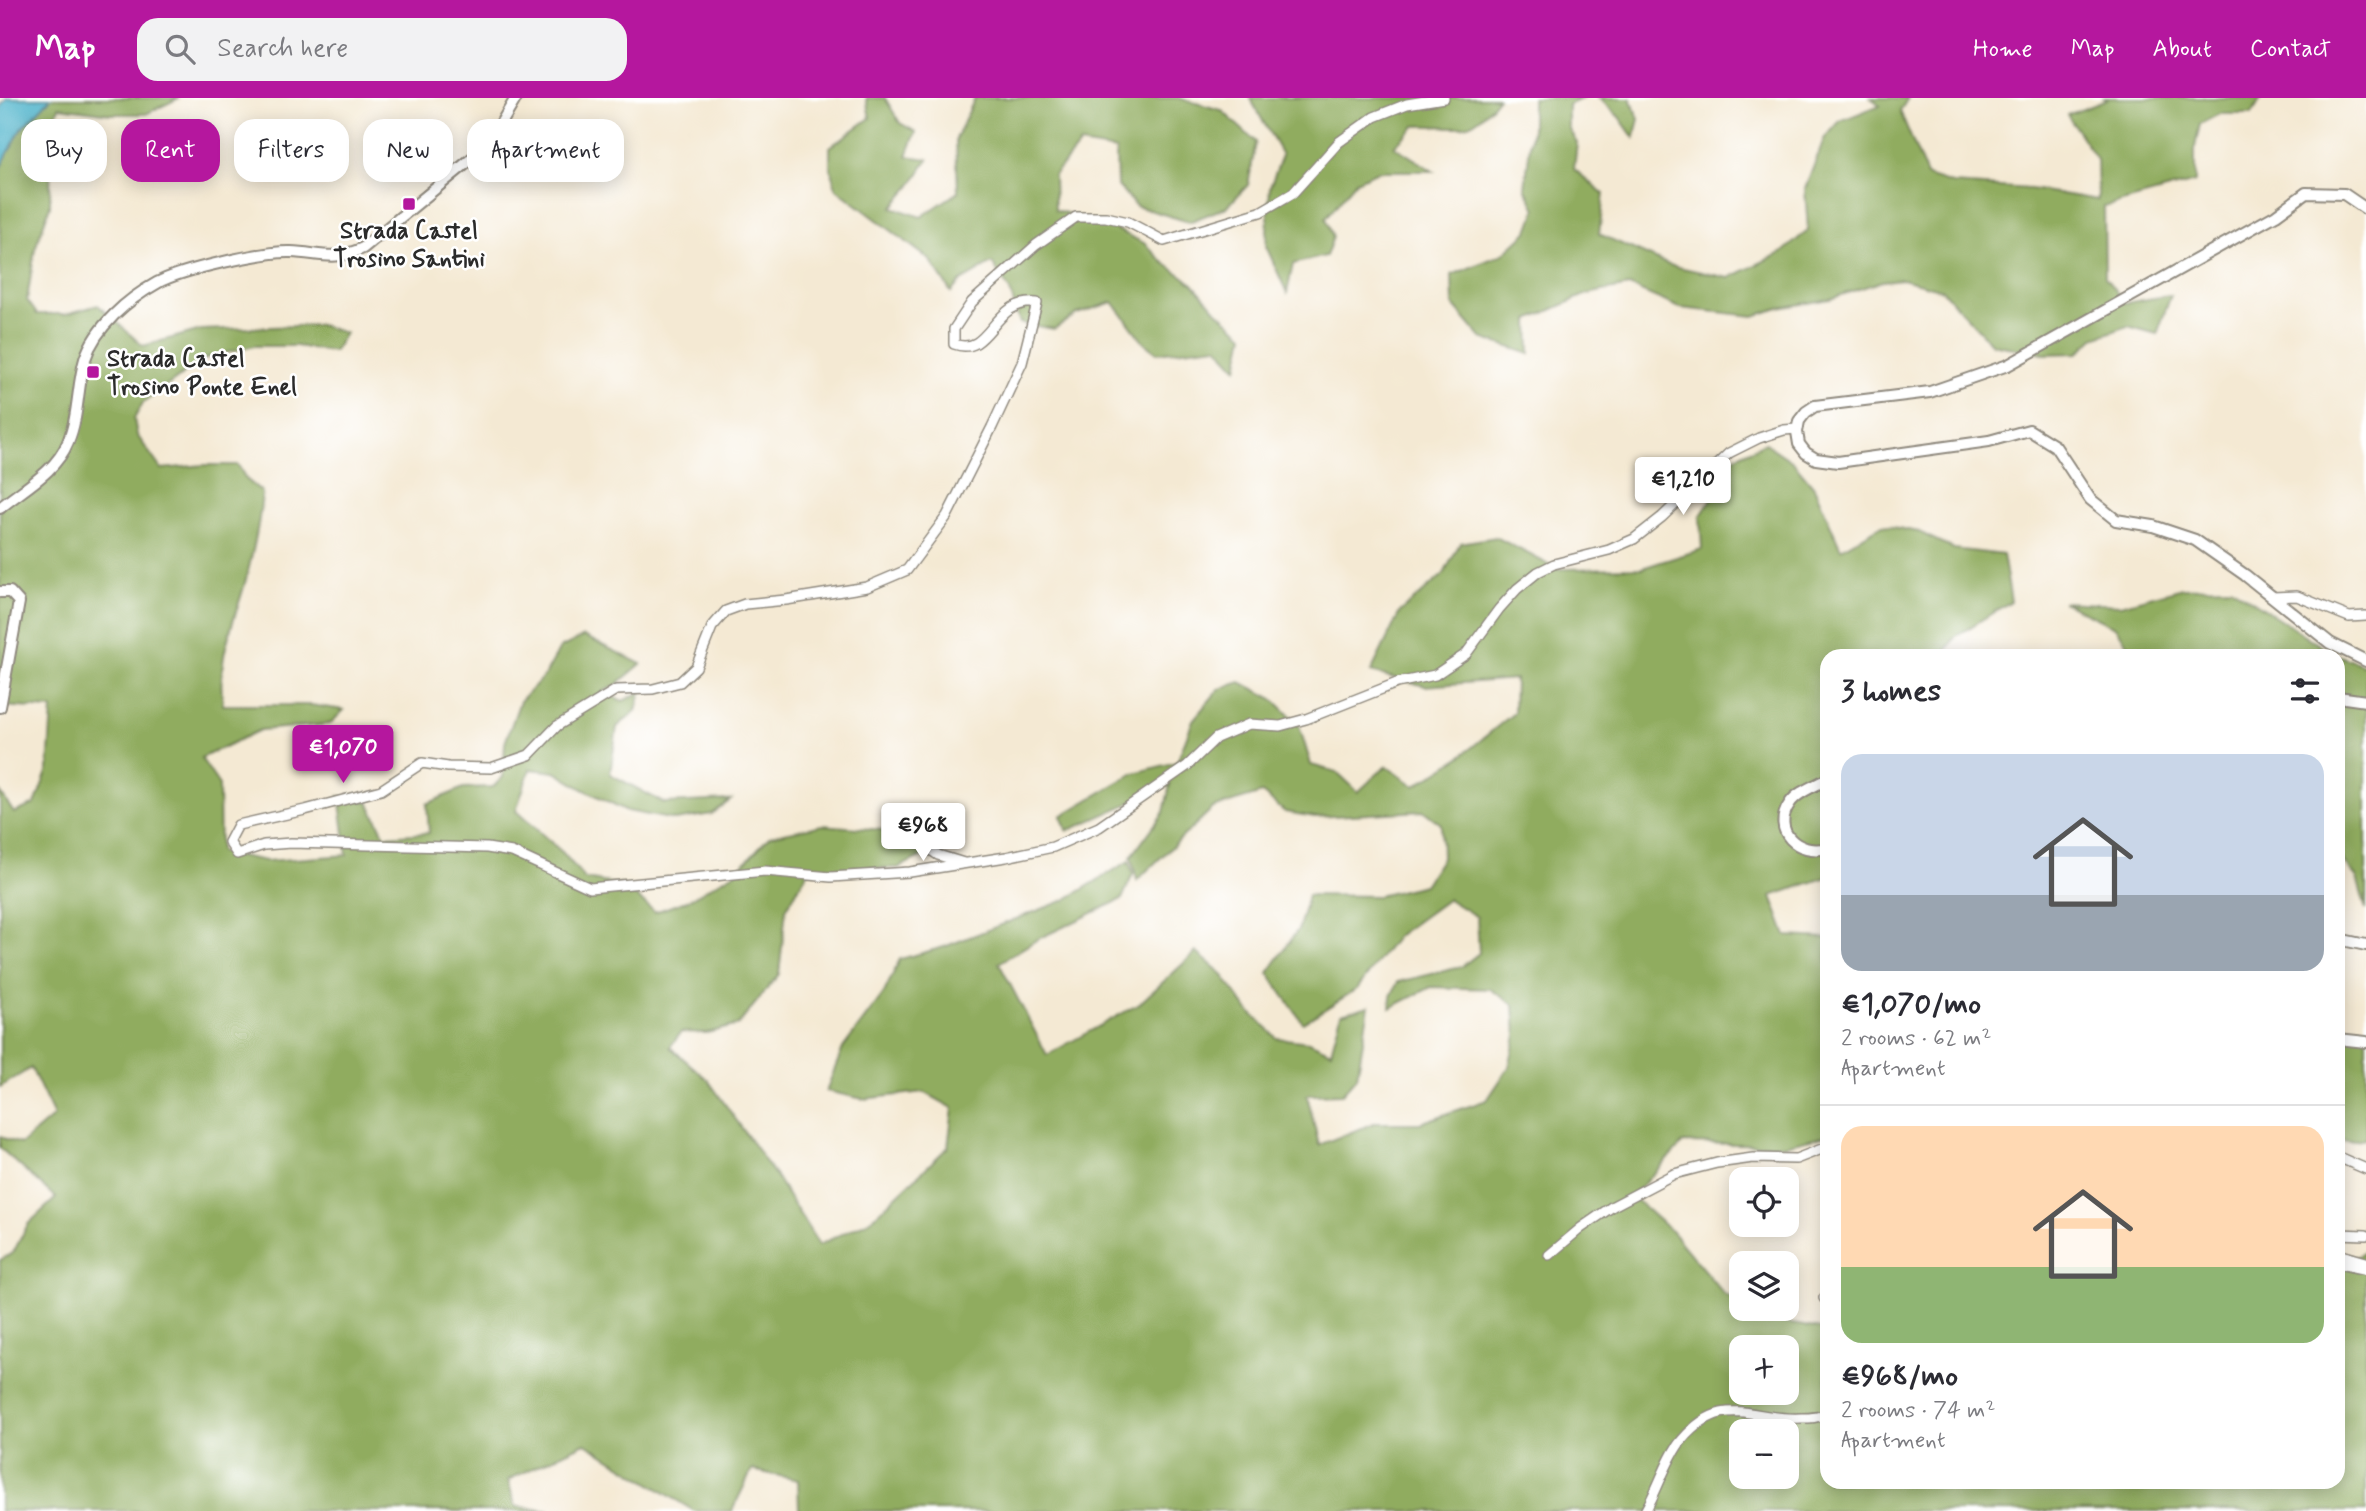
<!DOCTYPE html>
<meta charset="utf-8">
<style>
:root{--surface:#fff;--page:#f2f2f3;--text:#2b2b33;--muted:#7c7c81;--line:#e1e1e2;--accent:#b5179e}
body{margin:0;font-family:Mynerve,sans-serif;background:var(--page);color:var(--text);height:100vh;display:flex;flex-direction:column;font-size:26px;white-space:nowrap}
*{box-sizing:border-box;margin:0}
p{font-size:23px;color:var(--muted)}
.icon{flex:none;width:38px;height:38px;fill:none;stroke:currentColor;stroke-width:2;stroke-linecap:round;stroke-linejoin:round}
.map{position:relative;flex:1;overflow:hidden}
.panel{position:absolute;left:1820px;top:551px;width:525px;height:840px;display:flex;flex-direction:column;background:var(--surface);border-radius:21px;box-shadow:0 4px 18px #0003}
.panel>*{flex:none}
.banner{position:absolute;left:21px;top:21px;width:665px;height:63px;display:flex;gap:14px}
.fabs{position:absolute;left:1729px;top:1069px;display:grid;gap:14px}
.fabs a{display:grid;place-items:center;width:70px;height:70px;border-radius:14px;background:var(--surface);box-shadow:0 4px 18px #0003;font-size:35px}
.price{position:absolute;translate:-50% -60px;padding:0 16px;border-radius:7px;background:#fff;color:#222;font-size:23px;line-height:46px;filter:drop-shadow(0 2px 4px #0008)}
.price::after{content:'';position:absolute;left:50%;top:42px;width:21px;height:16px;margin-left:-10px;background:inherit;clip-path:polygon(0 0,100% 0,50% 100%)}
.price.selected{background:var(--accent);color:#fff}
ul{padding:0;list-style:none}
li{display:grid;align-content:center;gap:14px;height:371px;padding:0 21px}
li+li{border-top:2px solid var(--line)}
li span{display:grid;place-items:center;height:217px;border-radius:21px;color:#555}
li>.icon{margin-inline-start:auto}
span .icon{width:126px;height:126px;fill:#fffc;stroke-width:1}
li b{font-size:30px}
h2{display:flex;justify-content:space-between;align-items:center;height:84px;padding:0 21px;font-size:30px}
.chip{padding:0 24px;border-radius:21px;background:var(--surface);box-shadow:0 4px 18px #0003;font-size:24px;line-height:63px}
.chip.selected{background:var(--accent);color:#fff}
header{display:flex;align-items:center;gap:42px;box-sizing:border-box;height:98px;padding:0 35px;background:var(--accent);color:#fff}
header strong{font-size:33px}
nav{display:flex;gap:38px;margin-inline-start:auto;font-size:24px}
.search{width:490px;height:63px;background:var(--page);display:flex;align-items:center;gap:18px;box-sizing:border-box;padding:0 24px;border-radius:21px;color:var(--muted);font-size:26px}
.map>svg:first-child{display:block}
</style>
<header>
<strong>Map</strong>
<div class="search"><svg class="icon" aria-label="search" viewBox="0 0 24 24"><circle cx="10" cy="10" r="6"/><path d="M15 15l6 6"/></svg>Search here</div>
<nav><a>Home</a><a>Map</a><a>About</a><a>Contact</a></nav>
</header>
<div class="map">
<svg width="2366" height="1413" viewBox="0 0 2366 1413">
<rect width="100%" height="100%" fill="#fff"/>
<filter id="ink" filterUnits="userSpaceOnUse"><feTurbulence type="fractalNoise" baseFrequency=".0143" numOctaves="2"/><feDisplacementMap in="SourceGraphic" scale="14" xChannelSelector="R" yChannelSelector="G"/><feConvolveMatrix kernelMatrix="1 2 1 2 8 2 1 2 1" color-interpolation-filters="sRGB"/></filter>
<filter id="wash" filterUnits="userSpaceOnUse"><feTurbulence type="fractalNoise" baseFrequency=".00686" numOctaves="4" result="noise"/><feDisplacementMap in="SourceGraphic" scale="28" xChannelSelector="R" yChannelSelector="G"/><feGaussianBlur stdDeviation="1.57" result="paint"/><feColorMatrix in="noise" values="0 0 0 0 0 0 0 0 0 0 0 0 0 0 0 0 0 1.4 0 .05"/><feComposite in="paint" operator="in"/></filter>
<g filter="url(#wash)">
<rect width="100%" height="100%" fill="#f4e9d3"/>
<g fill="#90ac5f" stroke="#5e6c45" stroke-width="2" fill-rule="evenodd">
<path d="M51 0H179L146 16H111L59 9 51 32 50 108 35 151 27 202 37 216H66L98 207 143 248 201 232 320 227 345 235 334 254 296 248H254L206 260 143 305 134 321 137 337 161 371 204 367H238L246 381 262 394C260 425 253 455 245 485 233 528 216 561 223 607H311L344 612 330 626 260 632 201 660 219 687 220 754 266 763 347 757 339 698 368 704 385 738 429 735 427 706 463 690 493 689 503 679 505 645 520 603 545 577 560 550 584 538 641 566 615 588 602 594 623 603 641 594 636 613 617 629 610 676 664 705 731 702 712 716 675 722 627 713 583 691 555 674 530 671 516 713 563 755 585 781 622 787 655 814 688 802 736 774 770 738 822 727 883 732 926 756 898 770H839L808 774 786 811 779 876 738 927 707 935 681 934 670 949 708 982 777 1080 819 1147 871 1122 948 1049 953 1010 924 994 863 1001 826 993 843 950 884 895 900 861 944 849 1065 802 1129 763 1133 776 1122 801 1038 841 999 865 1047 957 1139 906 1196 854 1221 875 1247 911 1277 940 1309 944 1331 954 1341 916 1369 908 1357 979 1342 996 1307 997 1319 1047 1374 1025H1420L1487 1002 1509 969 1516 938 1514 907 1490 891 1431 889 1390 910 1391 898 1398 884 1461 869 1479 855 1477 819 1448 801 1397 838 1357 891 1303 925 1268 875 1299 830 1308 797 1378 798 1424 787 1442 760 1441 726 1424 713 1315 719 1285 714 1262 695 1213 710 1137 782 1131 759 1164 714 1170 687 1067 733 1061 718 1134 675 1177 664 1193 622 1219 591 1241 584 1273 601 1299 627 1311 667 1337 674 1358 694 1386 668 1415 688 1460 659 1514 615 1515 581 1425 588 1371 574 1400 514 1444 476 1460 445 1496 439 1557 471 1642 470 1702 451 1700 419 1732 369 1727 363 1765 345 1793 364 1814 389 1841 451 1882 427 1919 434 1954 451 2003 457 2011 503 1955 539 1943 558H1827V779L1771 798 1786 838 1827 840V1037L1785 1047 1683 1045 1632 1098 1672 1134 1724 1196 1741 1205V1211H1752L1775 1223 1827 1232V1384H2338V1176L2366 1151V1413H799L798 1382 752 1372 732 1413H694L585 1345 508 1382 515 1408 550 1413H0V1162L13 1155 28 1126 56 1100 0 1050V1039L21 1046 54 1018 31 970 0 989V694L14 715 35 706 48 671 52 611 0 608V70L21 31ZM1741 1250H1787V1295H1741ZM1741 1334H1787V1379H1741Z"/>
<polygon points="866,0 885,0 900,25 916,34 907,58 928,61 910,89 892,109 921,119 958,94 956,41 975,0 1178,0 1221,12 1256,44 1248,87 1227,109 1189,124 1136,108 1117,87 1116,52 1080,46 1054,77 1055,112 1103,125 1144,145 1163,164 1193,186 1217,213 1244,237 1237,270 1217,248 1157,255 1144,245 1113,204 1077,216 1054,231 1020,225 1010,193 992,165 961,183 951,194 930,162 835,90 830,67 830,49 870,20"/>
<path d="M1250 0H1498C1468 41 1458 26 1415 28L1394 48 1433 73H1378L1356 83 1326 120 1333 139 1326 158 1293 166 1287 195 1266 148 1270 89 1282 57Z"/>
<polygon points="1532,0 1583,0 1568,7 1568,29 1577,45 1574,71 1604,96 1599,136 1669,167 1729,180 1783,154 1808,132 1805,91 1824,41 1840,23 1880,7 1871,0 1908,0 1900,13 1927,78 1952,86 2031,91 2098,102 2097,61 2067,17 2107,2 2104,0 2261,0 2252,16 2219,16 2200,26 2195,49 2195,84 2104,109 2105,179 2125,205 2171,197 2157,236 2128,228 2094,240 2078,255 2044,256 1992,246 1942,192 1903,181 1882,183 1830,201 1779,210 1754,218 1680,210 1629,188 1587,196 1529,222 1530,256 1481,240 1453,207 1452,177 1503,156 1528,133 1536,111 1525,90 1532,30"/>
<polygon points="1599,0 1630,0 1639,21 1634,40 1619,19"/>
<polygon points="2231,489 2330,554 2366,568 2366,812 2357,780 2338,756 2338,558 2137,558 2115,529 2063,504 2120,507 2183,490"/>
<polygon points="2366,934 2366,1040 2350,1043 2338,1042 2338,943"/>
</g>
<polygon fill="#4bb2ca" stroke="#3b6e7a" stroke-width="2" points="7,0 51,0 21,31 0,70 0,9"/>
</g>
<g filter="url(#ink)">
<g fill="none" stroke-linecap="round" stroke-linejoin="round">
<defs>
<g id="minor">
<path d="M1444 0 1407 6 1374 19 1339 44 1293 95 1260 114 1164 143 1128 124 1106 119H1076L1036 147 972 204 954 231V246C991 260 992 200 1037 205L1022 265 992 329 947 418 907 472 867 489 786 502 745 506 726 513 712 529 696 569 680 584 653 591 616 592 557 628 529 657 491 670 448 669 422 665 381 692 305 712 238 727 229 744 237 756 264 747 291 745 487 750 512 754 590 790 765 773 831 779 910 774 1006 759 1053 749 1099 729 1187 668 1216 640 1249 626 1280 628 1306 621 1397 585 1435 577 1466 556 1499 511 1517 491 1538 474 1554 466 1609 452 1634 441 1662 419 1729 355 1759 340 1784 332 1797 331"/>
<polyline points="2273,499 2297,498 2349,519 2366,518"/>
<polyline points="896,728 938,757 964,765"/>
<polyline points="2338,1059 2366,1071"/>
<polyline points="2338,1136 2366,1137"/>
<polyline points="2338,1156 2366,1164"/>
<polyline points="1549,1157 1581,1130 1613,1108 1674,1076 1717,1065 1753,1060 1796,1061 1827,1049"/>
<polyline points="1824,1200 1827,1200"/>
<path d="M1645 1413C1658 1392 1667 1359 1682 1342 1724 1293 1750 1323 1801 1320 1810 1320 1818 1320 1827 1316"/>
</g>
<g id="tertiary">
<polyline points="2366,111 2344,96 2306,95 2276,117 2008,267 1930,294 1815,308 1806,314 1799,323 1797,334 1799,346 1806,355 1816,361 1838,364 1989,343 2029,332 2055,348 2090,401 2116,422 2153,428 2195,442 2245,477 2330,545 2366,563"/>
<path d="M0 410C24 390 56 374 68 344 79 318 77 288 85 261 95 229 128 201 157 185 180 172 264 153 291 154 320 155 334 164 363 150L475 58 496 34 516 0"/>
<polyline points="0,494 10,494 19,504 0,609"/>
<polyline points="2338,599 2366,603"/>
<path d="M1827 681C1815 688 1797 694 1790 705 1770 733 1799 758 1827 750"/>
<polyline points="2338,841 2366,847"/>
<polyline points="2338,941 2366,944"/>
<polyline points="2338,1165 2366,1171"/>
</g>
</defs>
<use href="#minor" stroke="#908a7f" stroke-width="12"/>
<use href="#tertiary" stroke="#908a7f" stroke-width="14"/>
<use href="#minor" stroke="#fff" stroke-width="9"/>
<use href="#tertiary" stroke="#fff" stroke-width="10"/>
</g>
</g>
<g fill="#b5179e" stroke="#fff" stroke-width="2.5">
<rect x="402" y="99" width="14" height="14" rx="3.5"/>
<rect x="86" y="267" width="14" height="14" rx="3.5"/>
</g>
<g text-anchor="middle" stroke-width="5" stroke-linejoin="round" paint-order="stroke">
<g font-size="24" font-weight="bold" fill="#2b2b2b" stroke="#fff">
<text x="409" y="140">Strada Castel<tspan x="409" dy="28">Trosino Santini</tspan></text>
<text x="107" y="268" text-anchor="start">Strada Castel<tspan x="107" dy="28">Trosino Ponte Enel</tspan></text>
</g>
</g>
</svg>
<div class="fabs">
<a><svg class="icon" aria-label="locate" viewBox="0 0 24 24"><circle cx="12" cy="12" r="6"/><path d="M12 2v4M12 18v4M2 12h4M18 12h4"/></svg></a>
<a><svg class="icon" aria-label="layers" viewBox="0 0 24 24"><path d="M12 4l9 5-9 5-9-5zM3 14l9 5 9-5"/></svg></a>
<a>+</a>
<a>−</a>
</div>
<b class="price" style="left:1683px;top:419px">€1,210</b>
<b class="price selected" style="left:343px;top:687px">€1,070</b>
<b class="price" style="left:923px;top:765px">€968</b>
<div class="banner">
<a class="chip">Buy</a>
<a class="chip selected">Rent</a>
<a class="chip">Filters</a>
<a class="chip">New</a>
<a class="chip">Apartment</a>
</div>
<section class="panel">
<h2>3 homes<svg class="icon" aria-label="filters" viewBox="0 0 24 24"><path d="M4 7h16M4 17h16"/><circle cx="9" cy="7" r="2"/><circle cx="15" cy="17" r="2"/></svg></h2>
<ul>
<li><span style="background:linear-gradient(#c9d6e8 65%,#9aa5b1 0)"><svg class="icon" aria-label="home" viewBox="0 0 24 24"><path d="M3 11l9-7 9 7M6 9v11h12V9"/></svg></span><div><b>€1,070/mo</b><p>2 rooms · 62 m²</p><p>Apartment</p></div></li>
<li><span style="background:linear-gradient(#ffd9b3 65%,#8fb573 0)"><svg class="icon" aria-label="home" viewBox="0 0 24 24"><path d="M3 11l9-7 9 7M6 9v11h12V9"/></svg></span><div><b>€968/mo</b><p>2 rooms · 74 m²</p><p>Apartment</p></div></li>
</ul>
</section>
</div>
